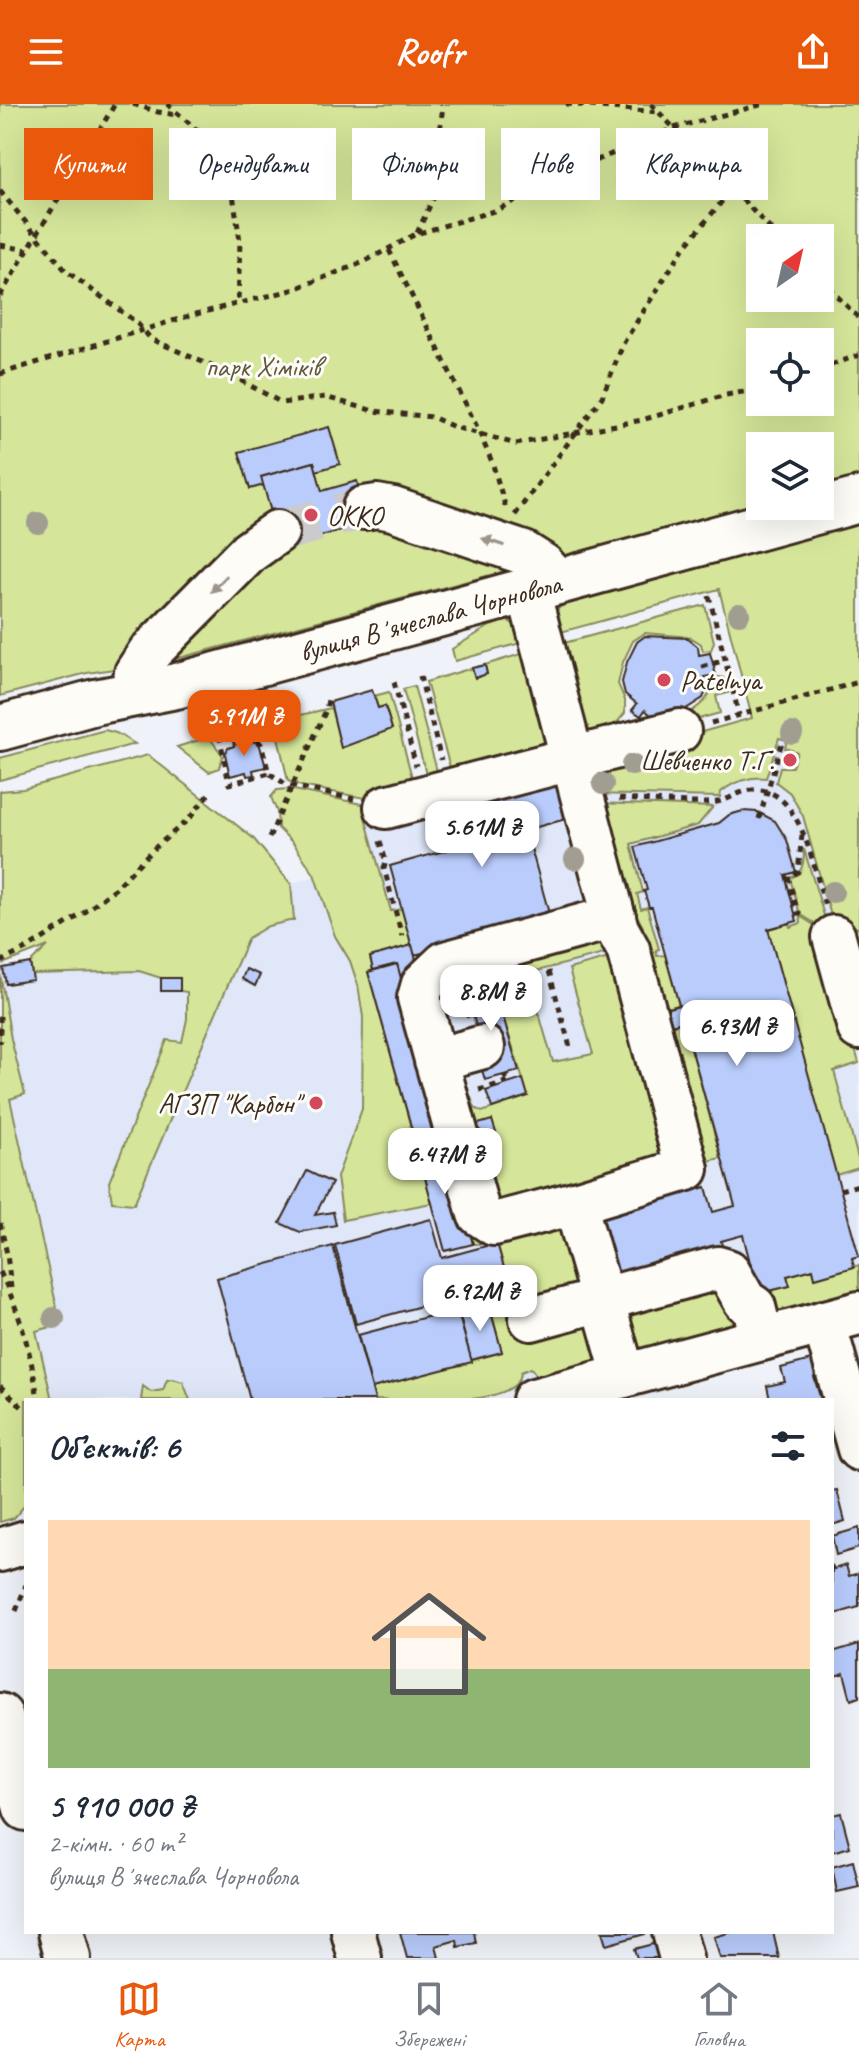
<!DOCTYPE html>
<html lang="uk">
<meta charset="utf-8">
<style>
:root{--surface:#fff;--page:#f2f2f3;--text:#1f2937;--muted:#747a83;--line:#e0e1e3;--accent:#ea580c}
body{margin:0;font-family:Caveat,sans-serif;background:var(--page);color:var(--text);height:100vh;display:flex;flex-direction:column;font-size:30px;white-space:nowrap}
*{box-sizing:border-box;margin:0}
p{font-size:26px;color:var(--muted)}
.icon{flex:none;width:44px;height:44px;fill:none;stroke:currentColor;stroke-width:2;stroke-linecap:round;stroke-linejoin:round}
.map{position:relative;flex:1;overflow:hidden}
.side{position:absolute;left:24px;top:1294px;width:810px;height:536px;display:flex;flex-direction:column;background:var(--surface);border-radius:0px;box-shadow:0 8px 32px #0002}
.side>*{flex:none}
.hud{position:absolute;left:24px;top:24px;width:812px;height:72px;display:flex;gap:16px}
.needle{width:52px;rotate:34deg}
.fabs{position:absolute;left:746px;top:120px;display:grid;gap:16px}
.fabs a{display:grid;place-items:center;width:88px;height:88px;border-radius:0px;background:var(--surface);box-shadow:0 8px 32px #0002;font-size:40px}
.price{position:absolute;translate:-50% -68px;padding:0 18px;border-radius:16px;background:#fff;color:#222;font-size:26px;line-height:52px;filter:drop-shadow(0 2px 4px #0008)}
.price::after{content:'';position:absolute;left:50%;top:48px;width:24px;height:18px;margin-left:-12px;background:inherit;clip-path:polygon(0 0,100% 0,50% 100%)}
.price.selected{background:var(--accent);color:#fff}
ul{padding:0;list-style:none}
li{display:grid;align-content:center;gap:16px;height:424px;padding:0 24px}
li+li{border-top:2px solid var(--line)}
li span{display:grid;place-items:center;height:248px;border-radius:0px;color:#555}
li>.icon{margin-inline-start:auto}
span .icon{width:144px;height:144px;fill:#fffc;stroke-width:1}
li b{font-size:34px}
h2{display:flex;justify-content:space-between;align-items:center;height:96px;padding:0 24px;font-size:34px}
.tag{padding:0 28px;border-radius:0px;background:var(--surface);box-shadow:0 8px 32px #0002;font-size:28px;line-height:72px}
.tag.selected{background:var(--accent);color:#fff}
header{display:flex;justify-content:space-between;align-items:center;height:104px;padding:0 24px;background:var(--accent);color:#fff;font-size:36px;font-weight:700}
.tabs{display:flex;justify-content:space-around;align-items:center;height:112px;border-top:2px solid var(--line);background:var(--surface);font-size:22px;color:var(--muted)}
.tabs a{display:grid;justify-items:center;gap:4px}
.tabs .selected{color:var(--accent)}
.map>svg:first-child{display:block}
</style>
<header><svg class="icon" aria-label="menu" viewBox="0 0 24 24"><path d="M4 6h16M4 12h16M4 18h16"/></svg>Roofr<svg class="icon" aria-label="share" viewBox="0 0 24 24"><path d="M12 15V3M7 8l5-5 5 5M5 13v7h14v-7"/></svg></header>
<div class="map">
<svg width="859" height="1854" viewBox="0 0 859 1854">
<rect width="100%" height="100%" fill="#eff2f8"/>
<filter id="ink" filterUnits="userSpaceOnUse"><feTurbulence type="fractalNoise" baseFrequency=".0125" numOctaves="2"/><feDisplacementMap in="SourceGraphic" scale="16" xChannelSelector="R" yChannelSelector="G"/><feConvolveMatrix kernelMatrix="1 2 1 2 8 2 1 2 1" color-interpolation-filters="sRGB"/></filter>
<g filter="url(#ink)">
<polygon fill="#dfe7f9" points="793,603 859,844 859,1174 532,1264 535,1280 475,1296 52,1296 0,1068 0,997 25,990 11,935 0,862 248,834 271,781 291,780 375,753 365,713 368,698 426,670 595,658"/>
<g fill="#d5e69a" stroke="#88885c" stroke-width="2" fill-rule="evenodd">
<path d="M0 0H859V372L820 383V342H760V399L168 557 87 569 0 592ZM760 134H820V194H760ZM760 238H820V298H760Z"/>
<path d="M859 420V825L852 821 835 826 803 712 790 689 776 678 780 663H792L797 648 785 644 787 636 779 634 766 674C750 672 733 678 721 688L720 693 592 690 591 659 752 614 719 485 550 531 553 509 563 501Z"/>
<polygon points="705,501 714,538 711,546 703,547 701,540 690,533 645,529 633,537 623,558 618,580 625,596 625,609 611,626 589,640 553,542"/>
<polygon points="507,517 518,521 528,537 455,557 452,545 490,522"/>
<polygon points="531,547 550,642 451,667 426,578 472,564 475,573 487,570 485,561"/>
<path d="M719 573 724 574 728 589 716 592 720 609 691 617 689 609C704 599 712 593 712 574Z"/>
<polygon points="414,582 437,667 426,670 403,585"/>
<polygon points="389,588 413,677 370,695 301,682 288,677 278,633 273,633 270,618 331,604 341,643 392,625 385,602 378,604 374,592"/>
<polygon points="105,626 116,629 135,640 0,676 0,654"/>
<polygon points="209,633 223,652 219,664 209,668 177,643"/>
<polygon points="148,651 253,734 291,780 294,816 268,822 248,834 134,1100 112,1098 109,1078 167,936 182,938 187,915 187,888 180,887 180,875 161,874 139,867 32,870 30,859 48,842 0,861 0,687 23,685"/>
<polygon points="289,685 367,701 365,713 391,807 402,805 412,841 370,853 373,866 368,868 432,1099 343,1116 337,1073 362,1005 363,913 358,881 350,857 335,832 314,770 294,740 278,724 277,708 271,693 277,686"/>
<polygon points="595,699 713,703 698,721 631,740 643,788 637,790 641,805 647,803 659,845 656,846 657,852 665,851 679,901 659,906 641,831 643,823 634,807 626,777 620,775"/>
<path d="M804 745 829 828 800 810 790 774C803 770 804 758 804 745Z"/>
<polygon points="800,812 817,823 826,842 859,959 834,967 859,1058 859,1064 836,1071 768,825 789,819 790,823 801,819"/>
<polygon points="601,835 612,848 509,874 500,871 494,858"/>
<polygon points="613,853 671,1061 499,1108 472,1049 499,1041 492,1017 465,1024 464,985 470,991 475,1004 482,1008 528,992 494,883 529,875 553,958 593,950 569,865"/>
<polygon points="0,869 11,935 25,990 10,995 59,1213 51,1223 36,1227 52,1296 26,1296 26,1400 14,1414 0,1418"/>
<polygon points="684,918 721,1054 703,1058 664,924"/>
<path d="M555 1112 600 1205 603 1258 539 1275 531 1264 521 1268C520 1306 403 1296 374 1296L372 1284 502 1248 485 1185 508 1178 497 1139 473 1140 471 1133Z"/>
<polygon points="859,1161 859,1192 771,1215 754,1191 789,1182 787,1172 813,1165 816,1174"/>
<polygon points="709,1175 746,1222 630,1254 611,1203"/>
<polygon points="173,1275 183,1278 190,1296 141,1296 143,1282 151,1288 163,1286 167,1276"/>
</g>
<g fill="#b9ccfc" stroke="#3b2a1e" stroke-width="2">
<polygon points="329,323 340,360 316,367 314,358 261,373 264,381 250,385 239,348"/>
<polygon points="314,358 322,387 357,377 368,419 281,443 261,373"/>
<polygon points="645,532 688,534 698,543 699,551 710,549 716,571 704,573 708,583 703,594 669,616 657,616 645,606 641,612 632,606 637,600 625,590 622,578 627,558 637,538"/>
<polygon points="485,561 487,570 475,574 472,564"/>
<polygon points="372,586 378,604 385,602 392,625 341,644 330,598"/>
<polygon points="291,616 294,627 282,630 279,619"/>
<polygon points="240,634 242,640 254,637 260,642 266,663 253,666 254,671 247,672 246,668 230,672 225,650 228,644 234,642 233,636"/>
<polygon points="561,670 573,713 526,726 550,813 526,820 524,816 437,839 439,845 414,851 390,762 479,737 468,695"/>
<polygon points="743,707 758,708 775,717 787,736 796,768 785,771 797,817 768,825 859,1152 852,1154 854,1163 815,1174 813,1165 787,1172 790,1182 748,1192 742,1169 752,1166 743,1131 721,1137 724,1149 608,1181 589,1115 706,1083 713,1108 735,1102 684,918 666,922 662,906 679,901 652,803 649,803 644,787 647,786 635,743 719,719 729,711"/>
<polygon points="412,841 417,860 410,862 413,873 401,877 397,860 373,866 370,853"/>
<polygon points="30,859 33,876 6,880 3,864"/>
<polygon points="397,860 446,1036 417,1044 368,868"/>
<polygon points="246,865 260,871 255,882 242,875"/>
<rect x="161" y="874" width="19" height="13"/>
<polygon points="494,883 519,967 485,976 479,956 486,954 476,922 473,911 467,913 461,892"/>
<polygon points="523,975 528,992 492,1004 486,987"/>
<polygon points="492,1016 500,1041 472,1049 465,1024"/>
<polygon points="444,1036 473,1140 445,1147 417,1044"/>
<polygon points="307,1067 332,1079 315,1111 333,1108 336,1121 300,1128 280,1119"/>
<polygon points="431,1115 442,1154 497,1139 508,1178 356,1220 335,1141"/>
<polygon points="333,1142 375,1296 250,1296 217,1174"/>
<polygon points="489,1201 502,1248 471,1256 459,1209"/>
<polygon points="457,1205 472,1258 372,1284 358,1231"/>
<polygon points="815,1255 819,1271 814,1273 821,1296 770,1296 767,1282 785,1278 781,1264"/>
<polygon points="837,1386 845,1417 832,1421 832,1387"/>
<polygon points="859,1424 859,1444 836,1451 832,1432"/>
<polygon points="832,1461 834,1465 846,1461 849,1472 859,1469 859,1503 832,1511"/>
<polygon points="859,1540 859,1593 851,1596 844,1569 832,1573 832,1548"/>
<polygon points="841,1709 850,1743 832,1748 832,1711"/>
<polygon points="853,1757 859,1783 837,1788 832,1763"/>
<polygon points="400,1828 474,1828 476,1839 458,1843 457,1836 436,1842 439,1854 407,1854"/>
<polygon points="602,1828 645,1828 645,1830 606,1841"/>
<polygon points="732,1828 773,1828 779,1854 720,1854 714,1833"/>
<polygon points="660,1838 661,1854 637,1854 634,1845"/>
</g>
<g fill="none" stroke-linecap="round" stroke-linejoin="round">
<polyline stroke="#cbcacc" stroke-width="42" stroke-dasharray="42 21" stroke-linecap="butt" points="277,428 364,404"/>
<defs>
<g id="minor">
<polyline points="364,404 377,402 393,405 524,449 543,461 558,478"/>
<polyline points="528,486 617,825 628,845 687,1065 575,1099 624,1272"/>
<polyline points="132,591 136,569 149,549 249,448 277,428"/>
<polyline points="386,703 679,627"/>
<polyline points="834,833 859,924"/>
<polyline points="436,956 483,943"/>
<polyline points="575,1099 494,1120 479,1110 419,894 423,880 445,859 614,813"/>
<polyline points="531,1215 718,1164 728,1167 745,1197 754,1203 762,1235"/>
<polyline points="824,1218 859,1345"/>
<polyline points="534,1296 859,1209"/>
<polyline points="0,1446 26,1438"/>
<polyline points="353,1828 360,1854"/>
<polyline points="674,1828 681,1854"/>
</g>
<g id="major">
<polyline points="0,624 95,598 176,582 859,396"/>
<polyline points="0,1612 26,1704"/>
<polyline points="61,1828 68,1854"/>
</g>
</defs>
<use href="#minor" stroke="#3b2a1e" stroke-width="48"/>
<use href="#major" stroke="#3b2a1e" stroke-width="50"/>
<g stroke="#3b2a1e" stroke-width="5" stroke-dasharray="6 6" stroke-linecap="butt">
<polyline points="133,0 158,8 177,11"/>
<polyline points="167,0 217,43 229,63 240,137 238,199"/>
<polyline points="566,0 657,8"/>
<polyline points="651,0 779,134"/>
<polyline points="0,87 66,167 136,218 151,235 227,269 282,299 325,293 374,307 432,313 454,323 516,340 642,316 726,291 760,285"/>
<polyline points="417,129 433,95 443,0"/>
<polyline points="0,141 28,146"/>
<polyline points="389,146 476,321 492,358 507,408"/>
<polyline points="820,175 859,214"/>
<polyline points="0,192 115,0"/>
<polyline points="820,265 859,251"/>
<polyline points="0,270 192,211 292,186 364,158 416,130 497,106 566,69 674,24 764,0"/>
<polyline points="515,411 602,293 624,238 683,145 732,85"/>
<polyline points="709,492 739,611"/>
<polyline points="702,563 725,556"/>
<polyline points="420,572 441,656"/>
<polyline points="394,578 416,662"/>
<polyline points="711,619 859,578"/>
<polyline points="233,621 236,631 250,628 261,640 269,669 287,681 354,695"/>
<polyline points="238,641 236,631 220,634 229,680 269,669"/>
<path d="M619 695C647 696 691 701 717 698 729 696 739 687 752 686 801 681 814 766 825 801"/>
<polyline points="759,715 782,638"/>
<polyline points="450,722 456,744"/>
<polyline points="802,731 798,768 788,773 798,809 806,815"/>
<polyline points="269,734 326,606 328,596"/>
<polyline points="380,737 386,758 384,764 402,832"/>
<polyline points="0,858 28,844 85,808 116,784 151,747 189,715 212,686"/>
<polyline points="549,867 570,943"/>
<polyline points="0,912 0,939"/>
<polyline points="479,986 509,977 508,972 503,974"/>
<polyline points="840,1086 859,1081"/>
<polyline points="0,1119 7,1150 11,1184"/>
<path d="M0 1168C20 1207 32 1253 38 1296"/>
<polyline points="0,1282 26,1307"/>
<polyline points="16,1507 26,1481"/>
</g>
<use href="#minor" stroke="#fdfcf7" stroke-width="42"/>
<use href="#major" stroke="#fdfcf7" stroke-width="44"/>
</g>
<g fill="#a19e91">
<circle cx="38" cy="419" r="11"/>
<circle cx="739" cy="510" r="11"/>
<circle cx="792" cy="629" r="11"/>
<circle cx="632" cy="661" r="11"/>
<circle cx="603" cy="680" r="11"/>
<circle cx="575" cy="755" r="11"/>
<circle cx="833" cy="788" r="11"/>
<circle cx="54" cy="1214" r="11"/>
</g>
<defs><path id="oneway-solid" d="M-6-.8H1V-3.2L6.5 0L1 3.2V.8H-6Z" transform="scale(2)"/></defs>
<g fill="#9c938a">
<use href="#oneway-solid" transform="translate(493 438) rotate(-162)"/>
<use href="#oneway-solid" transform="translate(219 480) rotate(134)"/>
</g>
</g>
<g fill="#d1495b" stroke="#fdfcf7" stroke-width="3">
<circle cx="311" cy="411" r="8"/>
<circle cx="664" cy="576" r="8"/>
<circle cx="790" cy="656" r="8"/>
<circle cx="316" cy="999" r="8"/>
</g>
<g text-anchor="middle" stroke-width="6" stroke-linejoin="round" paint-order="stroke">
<g font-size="28" fill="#62593d" stroke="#fdfcf7">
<text x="263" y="272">парк Хіміків</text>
</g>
<g font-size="28" fill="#3b2a1e" stroke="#fdfcf7" text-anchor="start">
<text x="327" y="421">ОККО</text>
<text x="680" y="586">Patelnya</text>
<text x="774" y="666" text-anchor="end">Шевченко Т.Г.</text>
<text x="300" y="1009" text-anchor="end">АГЗП "Карбон"</text>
</g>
<g font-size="28" fill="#3b2a1e" stroke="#fdfcf7">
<text transform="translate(430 513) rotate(-15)" y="10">вулиця Вʼячеслава Чорновола</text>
</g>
</g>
</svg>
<div class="fabs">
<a><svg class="needle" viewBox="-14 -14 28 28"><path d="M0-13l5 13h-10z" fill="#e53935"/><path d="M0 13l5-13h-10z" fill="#747a83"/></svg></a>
<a><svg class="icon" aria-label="locate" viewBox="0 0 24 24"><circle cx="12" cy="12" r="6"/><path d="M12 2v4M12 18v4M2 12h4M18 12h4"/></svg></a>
<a><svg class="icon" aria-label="layers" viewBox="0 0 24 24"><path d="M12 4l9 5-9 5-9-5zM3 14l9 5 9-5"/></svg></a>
</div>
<b class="price selected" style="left:244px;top:654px">5.91M ₴</b>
<b class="price" style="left:482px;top:765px">5.61M ₴</b>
<b class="price" style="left:491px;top:929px">8.8M ₴</b>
<b class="price" style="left:737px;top:964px">6.93M ₴</b>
<b class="price" style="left:445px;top:1092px">6.47M ₴</b>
<b class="price" style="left:480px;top:1229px">6.92M ₴</b>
<div class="hud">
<a class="tag selected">Купити</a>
<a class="tag">Орендувати</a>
<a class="tag">Фільтри</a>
<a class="tag">Нове</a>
<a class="tag">Квартира</a>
</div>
<section class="side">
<h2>Об’єктів: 6<svg class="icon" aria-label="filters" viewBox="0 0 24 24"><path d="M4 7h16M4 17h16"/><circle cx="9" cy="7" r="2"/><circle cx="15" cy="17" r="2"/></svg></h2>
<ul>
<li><span style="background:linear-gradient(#ffd9b3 60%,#8fb573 0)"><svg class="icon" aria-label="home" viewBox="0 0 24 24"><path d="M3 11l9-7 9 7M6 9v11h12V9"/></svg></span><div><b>5 910 000 ₴</b><p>2-кімн. · 60 m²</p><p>вулиця Вʼячеслава Чорновола</p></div></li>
</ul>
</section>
</div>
<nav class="tabs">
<a class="selected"><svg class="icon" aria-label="map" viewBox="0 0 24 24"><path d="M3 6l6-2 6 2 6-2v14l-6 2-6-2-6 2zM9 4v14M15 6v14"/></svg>Карта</a>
<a><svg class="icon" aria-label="saved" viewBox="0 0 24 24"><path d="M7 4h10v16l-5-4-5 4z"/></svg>Збережені</a>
<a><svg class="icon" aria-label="home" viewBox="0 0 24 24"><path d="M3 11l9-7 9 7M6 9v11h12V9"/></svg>Головна</a>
</nav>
